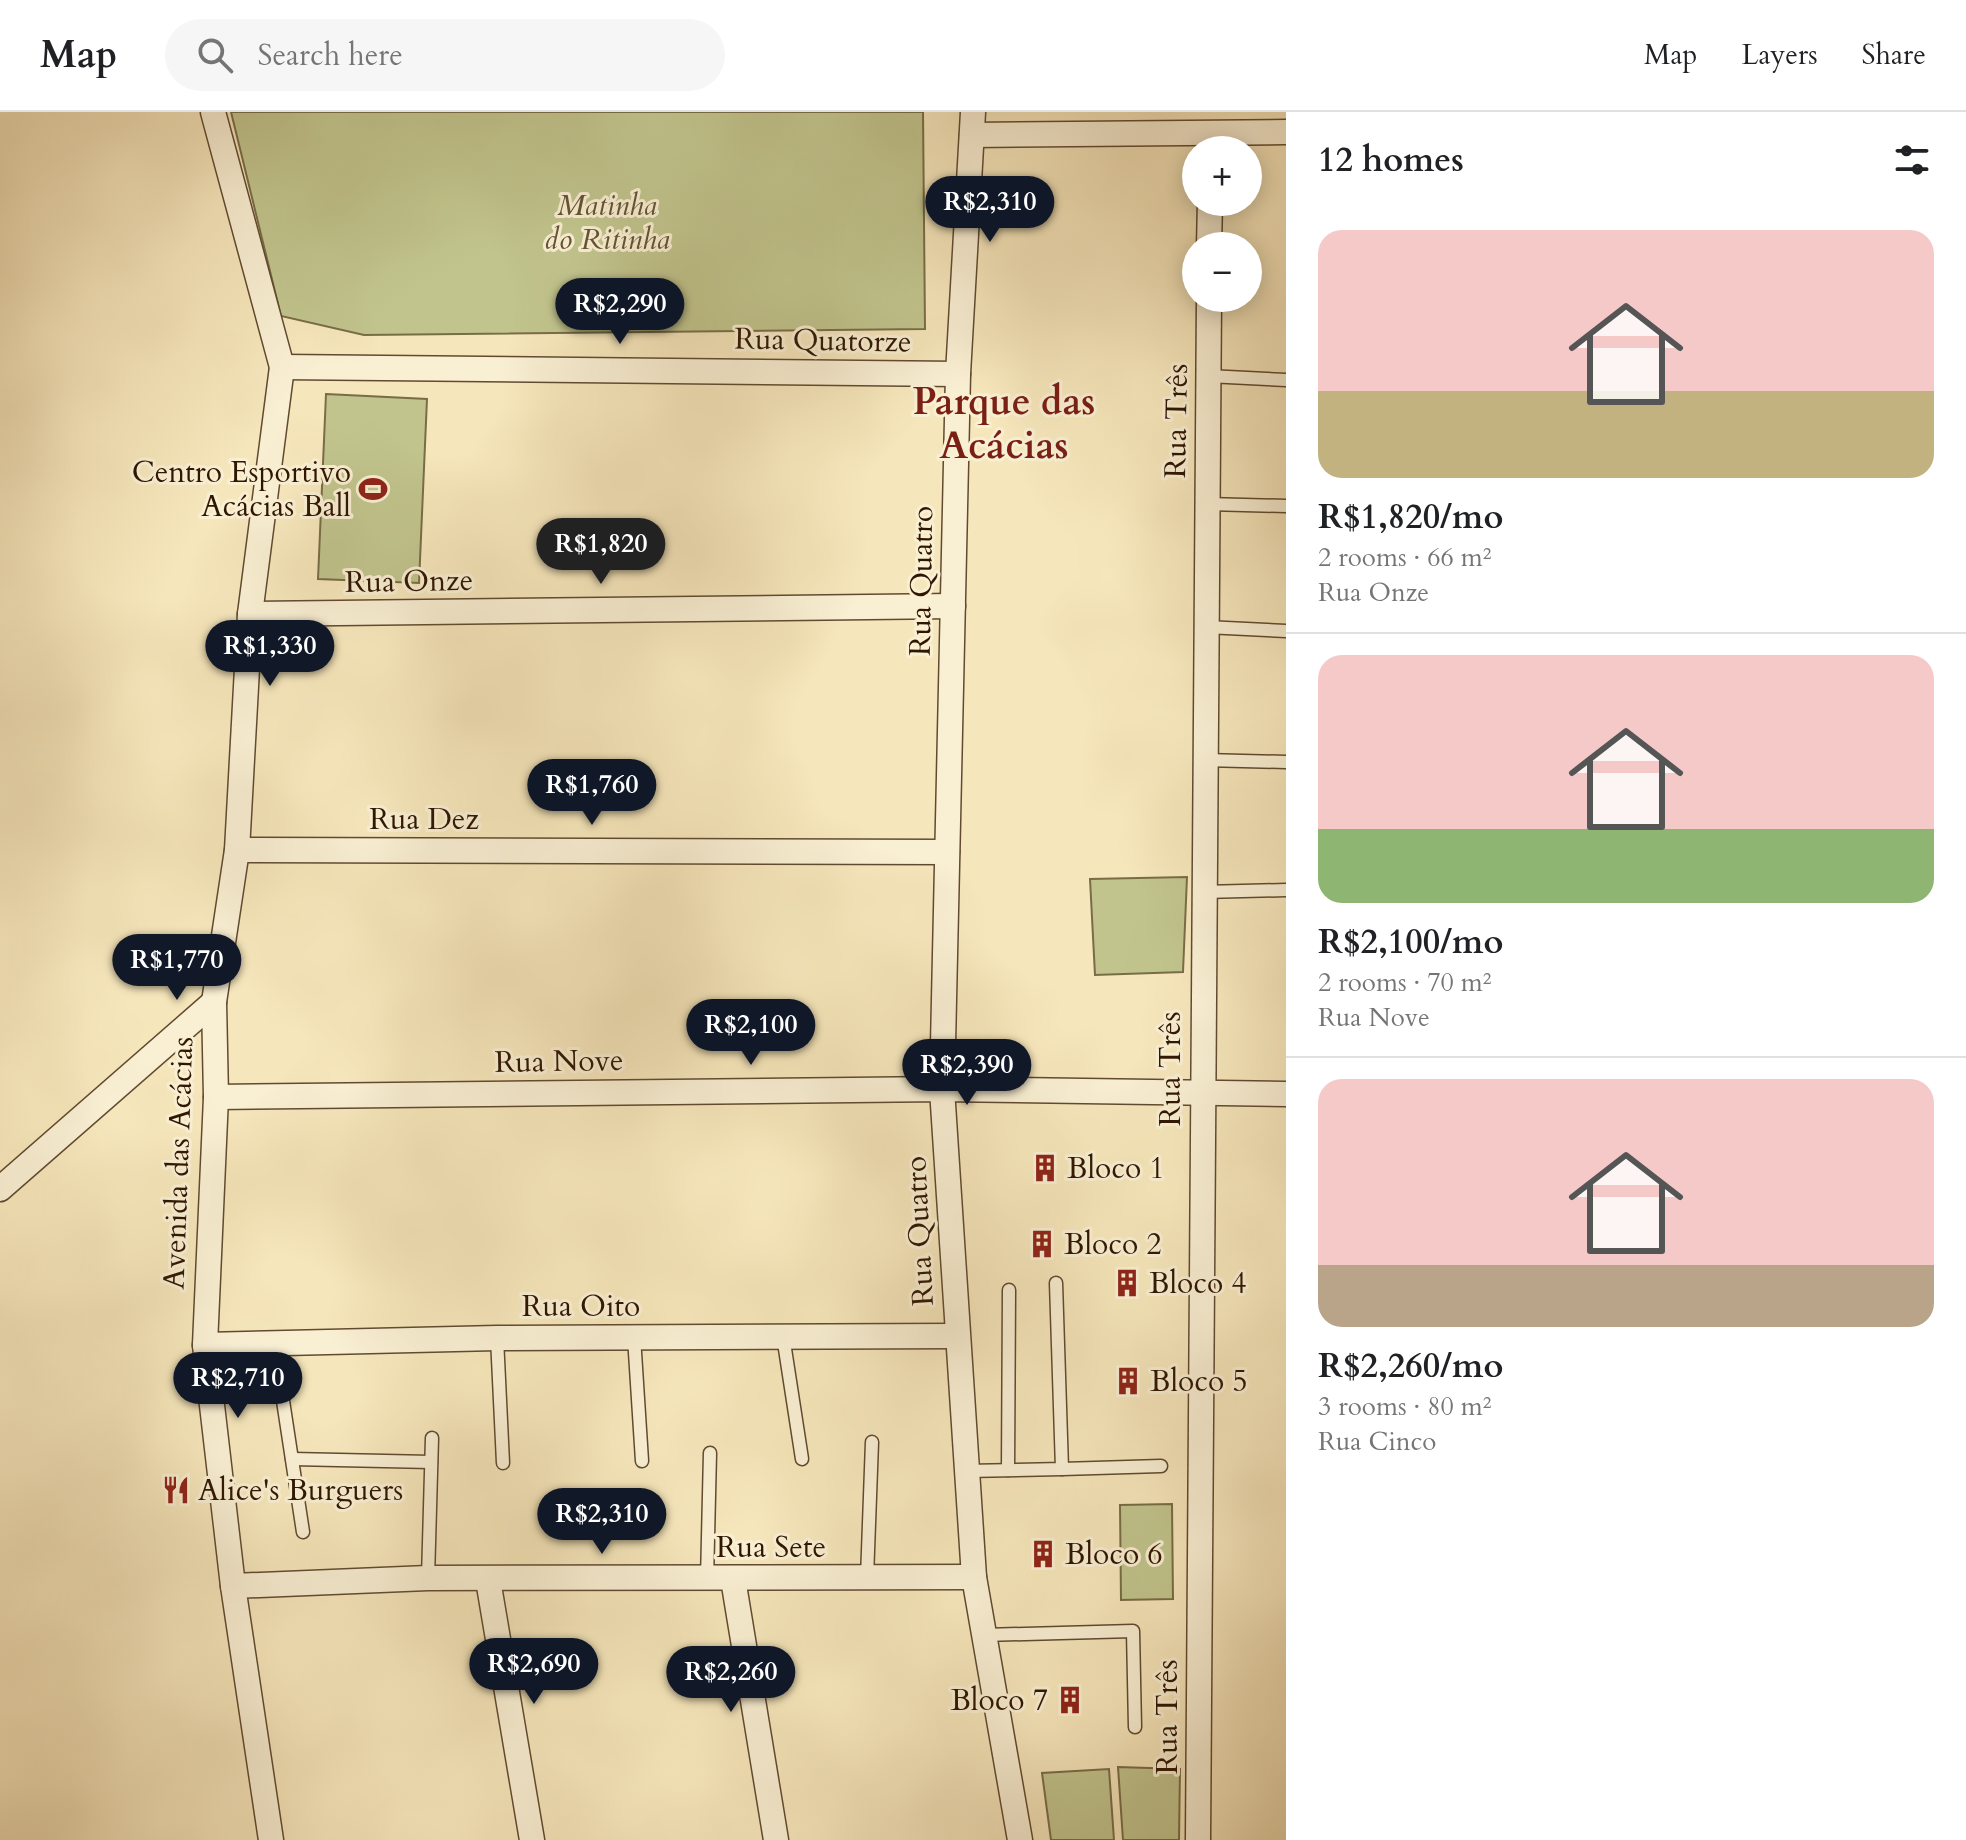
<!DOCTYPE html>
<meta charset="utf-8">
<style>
:root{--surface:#fff;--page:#f6f6f6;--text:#202124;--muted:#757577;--line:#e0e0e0;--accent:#111827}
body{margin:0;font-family:Cardo,serif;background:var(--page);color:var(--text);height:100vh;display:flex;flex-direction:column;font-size:30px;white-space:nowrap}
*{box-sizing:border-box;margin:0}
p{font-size:26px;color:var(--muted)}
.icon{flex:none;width:44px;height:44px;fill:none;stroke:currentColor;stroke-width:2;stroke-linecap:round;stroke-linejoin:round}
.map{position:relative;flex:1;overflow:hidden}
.side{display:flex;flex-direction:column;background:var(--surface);width:680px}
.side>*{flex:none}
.tools{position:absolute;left:1182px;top:24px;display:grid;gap:16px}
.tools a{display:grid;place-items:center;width:80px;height:80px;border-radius:50%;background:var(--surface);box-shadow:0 4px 20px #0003;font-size:40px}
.price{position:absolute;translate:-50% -68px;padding:0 18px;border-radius:28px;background:var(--accent);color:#fff;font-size:26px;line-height:52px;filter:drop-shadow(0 2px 4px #0008)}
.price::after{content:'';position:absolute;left:50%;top:48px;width:24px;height:18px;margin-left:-12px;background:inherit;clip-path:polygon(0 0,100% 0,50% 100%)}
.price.active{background:#222;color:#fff}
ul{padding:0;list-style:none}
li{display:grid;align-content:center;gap:16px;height:424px;padding:0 32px}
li+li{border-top:2px solid var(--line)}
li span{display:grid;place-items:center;height:248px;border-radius:24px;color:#555}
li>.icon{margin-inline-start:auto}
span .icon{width:144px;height:144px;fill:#fffc;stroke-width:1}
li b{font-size:34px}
h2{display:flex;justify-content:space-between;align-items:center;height:96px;padding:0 32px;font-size:34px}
header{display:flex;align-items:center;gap:48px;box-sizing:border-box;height:112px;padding:0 40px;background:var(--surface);border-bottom:2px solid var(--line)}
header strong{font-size:38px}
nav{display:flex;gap:44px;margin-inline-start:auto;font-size:28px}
.search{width:560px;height:72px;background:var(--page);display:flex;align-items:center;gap:20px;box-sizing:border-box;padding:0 28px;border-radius:44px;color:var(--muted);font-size:30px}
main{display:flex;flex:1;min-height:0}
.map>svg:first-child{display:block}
</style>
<header>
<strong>Map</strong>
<div class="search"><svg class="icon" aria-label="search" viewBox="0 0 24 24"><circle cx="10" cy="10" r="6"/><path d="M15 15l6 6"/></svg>Search here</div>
<nav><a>Map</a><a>Layers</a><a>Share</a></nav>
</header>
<main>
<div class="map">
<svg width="1286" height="1728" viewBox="0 0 1286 1728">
<rect width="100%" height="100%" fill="#f6e6bb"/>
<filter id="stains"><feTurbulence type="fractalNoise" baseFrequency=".0025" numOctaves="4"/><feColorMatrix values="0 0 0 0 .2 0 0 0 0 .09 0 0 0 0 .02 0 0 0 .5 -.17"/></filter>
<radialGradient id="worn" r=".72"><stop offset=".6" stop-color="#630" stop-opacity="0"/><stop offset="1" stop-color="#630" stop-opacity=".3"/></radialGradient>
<g fill="#c1c48d" stroke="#786d47" stroke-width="2">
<polygon points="231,0 923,0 925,217 364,223 281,204"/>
<polygon points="326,282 427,287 419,471 318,467"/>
<polygon points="1187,765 1183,860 1095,863 1090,767"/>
<polygon points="1172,1392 1173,1487 1121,1488 1120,1393"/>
<polygon points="1118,1655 1180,1657 1179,1728 1123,1728"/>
<polygon points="1109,1657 1114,1728 1051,1728 1042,1661"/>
</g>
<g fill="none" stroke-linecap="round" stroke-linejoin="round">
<defs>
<g id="service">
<polyline points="1208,264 1286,268"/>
<polyline points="1207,392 1286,394"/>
<polyline points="1206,515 1286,519"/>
<polyline points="1204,648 1286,650"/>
<polyline points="1203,780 1286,778"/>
<polyline points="783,1224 802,1347"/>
<polyline points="634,1225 642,1349"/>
<polyline points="497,1226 503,1351"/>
<polyline points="278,1256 303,1420"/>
<polyline points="292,1347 431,1350"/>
<polyline points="1062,1357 1161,1354"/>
<polyline points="1008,1358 1009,1178"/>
<polyline points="966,1359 1062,1357 1056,1171"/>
<polyline points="428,1466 432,1326"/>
<polyline points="867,1466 872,1330"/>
<polyline points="707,1468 710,1341"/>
<polyline points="984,1523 1133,1519 1135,1615"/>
</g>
<g id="minor">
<polyline points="213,0 282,255 250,502 237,738 214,890 216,985 205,1233 233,1474 271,1728"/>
<polyline points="973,0 958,262 942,977 974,1465 1020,1728"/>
<polyline points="972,23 1286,20"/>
<polyline points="1209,134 1210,90"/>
<polyline points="282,255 958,262"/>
<polyline points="250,502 953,494"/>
<polyline points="237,738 947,740"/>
<polyline points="216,985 942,977 1286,982"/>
<polyline points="0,1077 214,890"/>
<polyline points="205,1233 497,1226 957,1224"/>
<polyline points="733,1467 776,1728"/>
<polyline points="488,1468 532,1728"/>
<polyline points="233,1474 428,1466 974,1465"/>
<polyline points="1198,1728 1209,186"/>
</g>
</defs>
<use href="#service" stroke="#614a30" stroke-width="15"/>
<use href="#minor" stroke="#614a30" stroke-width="27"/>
<use href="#service" stroke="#f9efd3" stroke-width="12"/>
<use href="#minor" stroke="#f9efd3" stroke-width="24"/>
</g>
<defs>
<symbol id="stadium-bare" viewBox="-9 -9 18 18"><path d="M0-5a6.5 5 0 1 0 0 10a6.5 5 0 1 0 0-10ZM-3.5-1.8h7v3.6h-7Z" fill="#8f2418" stroke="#f9efd3" stroke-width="2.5" paint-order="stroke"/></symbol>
<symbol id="building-bare" viewBox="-9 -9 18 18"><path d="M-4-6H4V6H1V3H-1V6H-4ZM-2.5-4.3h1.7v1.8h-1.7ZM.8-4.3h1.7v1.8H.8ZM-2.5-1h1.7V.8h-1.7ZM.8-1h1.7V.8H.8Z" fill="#8f2418" stroke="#f9efd3" stroke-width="2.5" paint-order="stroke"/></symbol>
<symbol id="restaurant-bare" viewBox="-9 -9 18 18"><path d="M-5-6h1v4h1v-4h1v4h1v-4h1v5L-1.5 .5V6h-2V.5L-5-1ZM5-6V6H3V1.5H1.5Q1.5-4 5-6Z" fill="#8f2418" stroke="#f9efd3" stroke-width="2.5" paint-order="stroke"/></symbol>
</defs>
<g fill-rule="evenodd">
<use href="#stadium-bare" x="353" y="357" width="40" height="40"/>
<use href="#building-bare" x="1025" y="1036" width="40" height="40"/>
<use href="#building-bare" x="1022" y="1112" width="40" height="40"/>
<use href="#building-bare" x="1107" y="1151" width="40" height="40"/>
<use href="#building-bare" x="1108" y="1249" width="40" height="40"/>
<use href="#restaurant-bare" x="156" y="1358" width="40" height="40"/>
<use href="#building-bare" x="1023" y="1422" width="40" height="40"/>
<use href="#building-bare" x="1050" y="1568" width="40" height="40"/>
</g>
<g text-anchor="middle" stroke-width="6" stroke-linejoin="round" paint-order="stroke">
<g font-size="30" font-style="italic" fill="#625332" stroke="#f9efd3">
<text x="607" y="103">Matinha<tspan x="607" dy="34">do Ritinha</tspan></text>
</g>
<g font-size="30" fill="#2f1601" stroke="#f9efd3">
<text transform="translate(823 228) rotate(1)" y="10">Rua Quatorze</text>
<text transform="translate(1176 309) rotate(-89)" y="10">Rua Três</text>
<text transform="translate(409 469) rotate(-1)" y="10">Rua Onze</text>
<text transform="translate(921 469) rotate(-89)" y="10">Rua Quatro</text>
<text x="424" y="717">Rua Dez</text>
<text transform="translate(559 949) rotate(-1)" y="10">Rua Nove</text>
<text transform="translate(1170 957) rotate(-90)" y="10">Rua Três</text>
<text transform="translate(178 1051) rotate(-88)" y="10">Avenida das Acácias</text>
<text transform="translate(919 1119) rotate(-93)" y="10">Rua Quatro</text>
<text x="581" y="1204">Rua Oito</text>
<text x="771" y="1445">Rua Sete</text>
<text transform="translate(1167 1605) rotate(-90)" y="10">Rua Três</text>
</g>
<g font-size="30" fill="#2f1601" stroke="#f9efd3" text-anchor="start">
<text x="351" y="370" text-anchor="end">Centro Esportivo<tspan x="351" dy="34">Acácias Ball</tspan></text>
<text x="1067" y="1066">Bloco 1</text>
<text x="1064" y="1142">Bloco 2</text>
<text x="1149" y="1181">Bloco 4</text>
<text x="1150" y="1279">Bloco 5</text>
<text x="198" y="1388">Alice's Burguers</text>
<text x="1065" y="1452">Bloco 6</text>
<text x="1048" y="1598" text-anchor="end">Bloco 7</text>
</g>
<g font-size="38" font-weight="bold" fill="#7a1f14" stroke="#f9efd3">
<text x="1004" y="302">Parque das<tspan x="1004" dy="44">Acácias</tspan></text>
</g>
</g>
<rect width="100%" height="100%" filter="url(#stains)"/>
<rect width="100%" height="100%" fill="url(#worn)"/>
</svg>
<div class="tools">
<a>+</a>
<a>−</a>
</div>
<b class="price" style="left:990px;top:132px">R$2,310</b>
<b class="price" style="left:620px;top:234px">R$2,290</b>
<b class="price active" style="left:601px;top:474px">R$1,820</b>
<b class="price" style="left:270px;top:576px">R$1,330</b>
<b class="price" style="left:592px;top:715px">R$1,760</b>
<b class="price" style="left:177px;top:890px">R$1,770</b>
<b class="price" style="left:751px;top:955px">R$2,100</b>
<b class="price" style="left:967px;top:995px">R$2,390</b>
<b class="price" style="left:238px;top:1308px">R$2,710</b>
<b class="price" style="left:602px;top:1444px">R$2,310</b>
<b class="price" style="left:534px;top:1594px">R$2,690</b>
<b class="price" style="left:731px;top:1602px">R$2,260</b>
</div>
<section class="side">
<h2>12 homes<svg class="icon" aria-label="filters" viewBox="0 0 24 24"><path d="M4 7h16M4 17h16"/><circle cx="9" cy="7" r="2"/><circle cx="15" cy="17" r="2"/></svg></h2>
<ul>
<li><span style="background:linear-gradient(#f6c9c9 65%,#c2b280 0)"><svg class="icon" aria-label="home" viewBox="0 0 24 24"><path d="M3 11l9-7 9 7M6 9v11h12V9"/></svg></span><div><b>R$1,820/mo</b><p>2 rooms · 66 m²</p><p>Rua Onze</p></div></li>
<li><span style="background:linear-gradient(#f6c9c9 70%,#8fb573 0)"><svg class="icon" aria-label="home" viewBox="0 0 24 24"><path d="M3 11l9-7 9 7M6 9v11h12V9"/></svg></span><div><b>R$2,100/mo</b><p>2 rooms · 70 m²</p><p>Rua Nove</p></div></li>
<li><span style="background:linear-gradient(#f6c9c9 75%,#b9a48a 0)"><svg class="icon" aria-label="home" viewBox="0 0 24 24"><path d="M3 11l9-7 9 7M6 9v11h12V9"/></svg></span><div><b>R$2,260/mo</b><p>3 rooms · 80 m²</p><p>Rua Cinco</p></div></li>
</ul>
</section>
</main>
